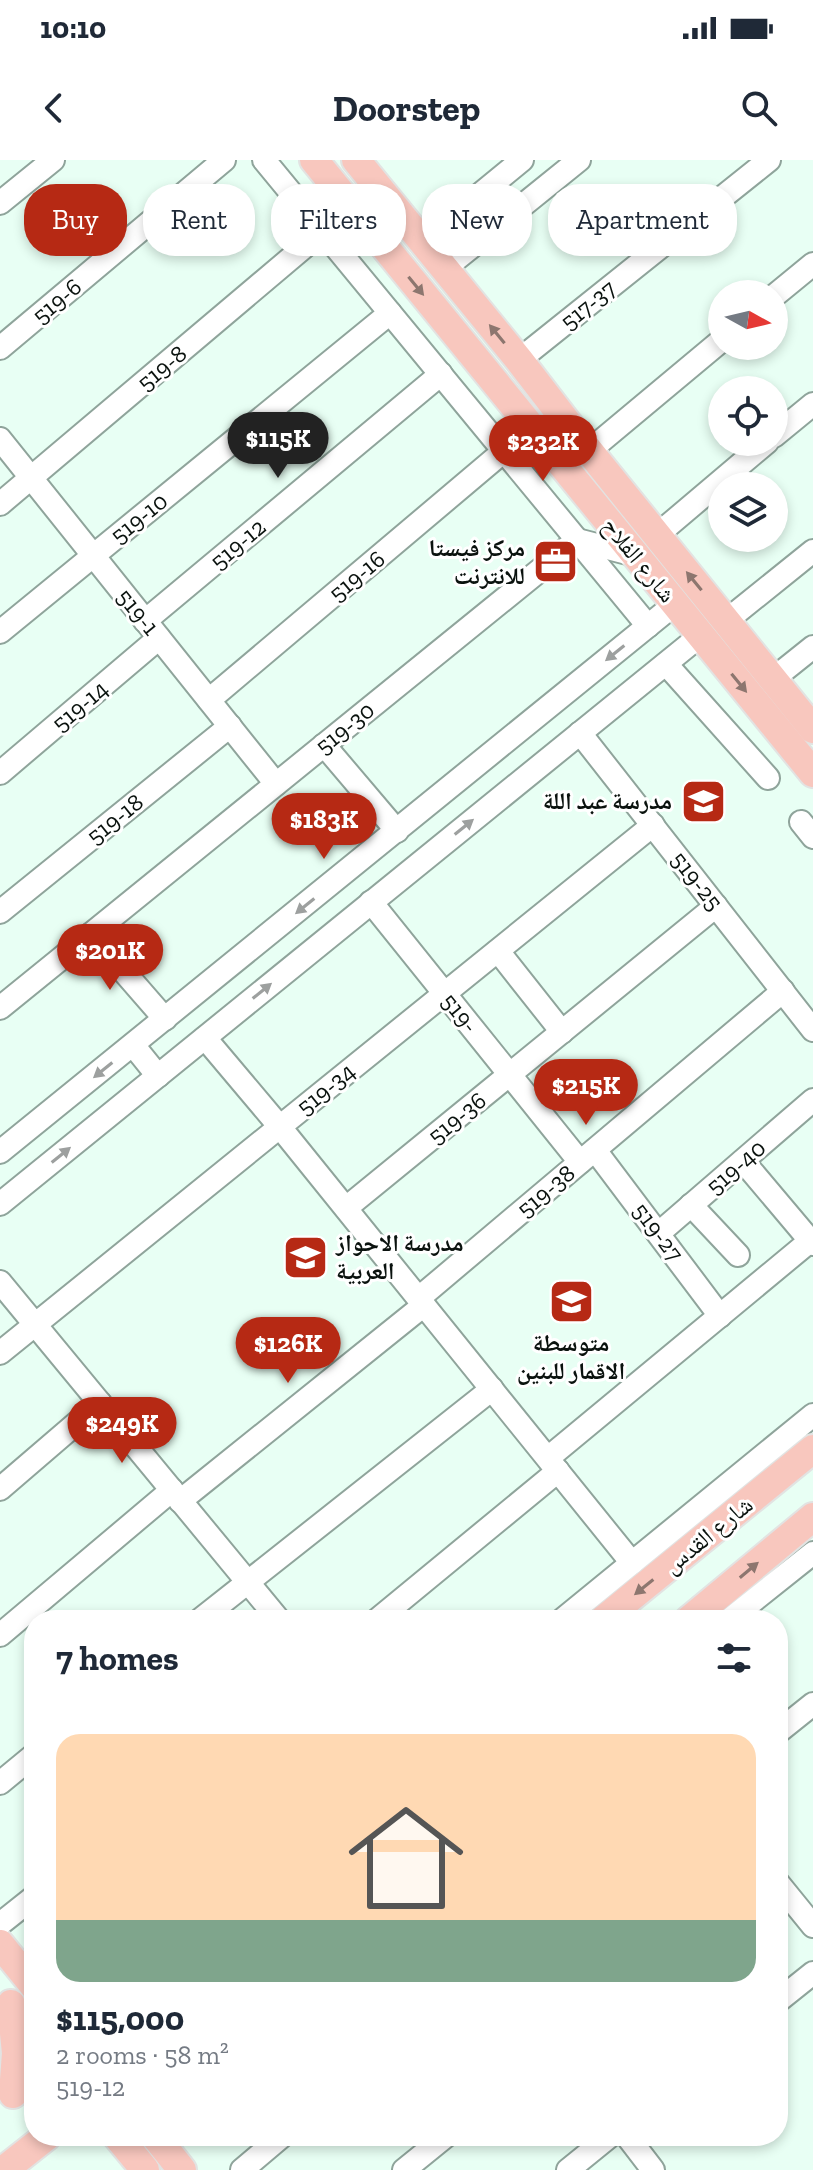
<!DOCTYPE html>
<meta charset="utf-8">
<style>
:root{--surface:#fff;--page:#f2f2f3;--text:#1f2937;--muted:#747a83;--accent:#b62914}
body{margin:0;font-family:"Zilla Slab","Noto Naskh Arabic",serif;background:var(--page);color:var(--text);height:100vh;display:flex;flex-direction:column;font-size:30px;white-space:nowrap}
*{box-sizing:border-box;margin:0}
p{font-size:26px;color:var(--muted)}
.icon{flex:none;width:44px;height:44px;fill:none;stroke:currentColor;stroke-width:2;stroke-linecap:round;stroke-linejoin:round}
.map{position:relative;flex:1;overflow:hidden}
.panel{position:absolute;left:24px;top:1450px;width:764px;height:536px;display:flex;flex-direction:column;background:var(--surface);border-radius:32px;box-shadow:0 4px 12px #0003}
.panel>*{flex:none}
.banner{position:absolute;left:24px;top:24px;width:766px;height:72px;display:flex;gap:16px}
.needle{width:52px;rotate:98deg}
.buttons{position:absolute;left:708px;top:120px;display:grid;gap:16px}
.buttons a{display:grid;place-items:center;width:80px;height:80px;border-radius:50%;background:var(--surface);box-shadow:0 4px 12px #0003;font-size:40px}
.price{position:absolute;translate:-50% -68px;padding:0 18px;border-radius:28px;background:var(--accent);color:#fff;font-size:26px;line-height:52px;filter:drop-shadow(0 2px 4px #0008)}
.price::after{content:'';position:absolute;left:50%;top:48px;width:24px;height:18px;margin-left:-12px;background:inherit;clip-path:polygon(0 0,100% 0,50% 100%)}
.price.on{background:#222;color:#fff}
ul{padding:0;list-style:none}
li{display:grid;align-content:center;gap:16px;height:424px;padding:0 32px}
li span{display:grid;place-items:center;height:248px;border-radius:24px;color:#555}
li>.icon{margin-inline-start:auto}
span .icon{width:144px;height:144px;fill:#fffc;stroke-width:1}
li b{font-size:34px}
h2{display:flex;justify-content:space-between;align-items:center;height:96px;padding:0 32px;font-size:34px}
.tag{padding:0 28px;border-radius:32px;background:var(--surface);box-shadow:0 4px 12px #0003;font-size:28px;line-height:72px}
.tag.on{background:var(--accent);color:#fff}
.status{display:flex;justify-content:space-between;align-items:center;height:56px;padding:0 40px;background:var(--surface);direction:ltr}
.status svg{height:22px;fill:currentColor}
header{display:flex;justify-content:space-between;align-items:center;height:104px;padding:0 32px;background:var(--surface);font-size:36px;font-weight:700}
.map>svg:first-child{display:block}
</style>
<div class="status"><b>10:10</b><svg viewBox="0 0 49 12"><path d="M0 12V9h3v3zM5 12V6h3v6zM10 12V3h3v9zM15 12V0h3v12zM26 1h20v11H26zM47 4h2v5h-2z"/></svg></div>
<header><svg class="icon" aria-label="back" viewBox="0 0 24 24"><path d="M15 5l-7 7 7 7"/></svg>Doorstep<svg class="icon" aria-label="search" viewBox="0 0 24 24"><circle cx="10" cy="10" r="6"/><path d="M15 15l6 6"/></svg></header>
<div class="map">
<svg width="813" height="2010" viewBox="0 0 813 2010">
<rect width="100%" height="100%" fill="#e8fff4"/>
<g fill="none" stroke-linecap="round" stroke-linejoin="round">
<defs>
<g id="minor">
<polyline points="264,0 648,466"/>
<polyline points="0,43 53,0"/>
<polyline points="422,82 522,0"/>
<polyline points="444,109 579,0"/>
<polyline points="774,136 813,104"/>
<polyline points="0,188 224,0"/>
<polyline points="519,200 769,0"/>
<polyline points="774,276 813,244"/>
<polyline points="0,279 276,624"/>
<polyline points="589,291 722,180"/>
<polyline points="0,344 323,71"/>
<polyline points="657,375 767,282"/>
<polyline points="145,461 441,214"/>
<polyline points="726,461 813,391"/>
<polyline points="0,472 390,153"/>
<polyline points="666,504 768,618"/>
<polyline points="773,519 813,487"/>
<polyline points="209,540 504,291"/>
<polyline points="580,573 813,870"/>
<polyline points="324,585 397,671"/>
<polyline points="0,613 159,478"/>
<polyline points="801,662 813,677"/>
<polyline points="371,742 580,1002"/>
<polyline points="0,752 230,566"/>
<polyline points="91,774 165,859"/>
<polyline points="498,791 562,872"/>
<polyline points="0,848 577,380 635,395"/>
<polyline points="205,878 280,967 632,1403"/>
<polyline points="133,885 158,916"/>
<polyline points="595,990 720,1156"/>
<polyline points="0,992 675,444"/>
<polyline points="743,1001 813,1084"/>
<polyline points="0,1044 701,475"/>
<polyline points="691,1045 738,1095"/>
<polyline points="346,1048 716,746"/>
<polyline points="659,1073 813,940"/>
<polyline points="0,1122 279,1460"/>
<polyline points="419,1138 783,831"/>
<polyline points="0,1193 653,665"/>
<polyline points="548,1298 810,1081"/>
<polyline points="0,1329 100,1243"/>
<polyline points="180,1341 424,1145"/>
<polyline points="200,1460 492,1229"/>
<polyline points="377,1460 558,1311"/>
<polyline points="562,1460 813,1255"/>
<polyline points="729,1460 813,1393"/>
<polyline points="0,1475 172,1330"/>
<polyline points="778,1572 813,1544"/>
<polyline points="0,1623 34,1595"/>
<polyline points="778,1723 813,1766"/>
<polyline points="0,1764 34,1737"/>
<polyline points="778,1841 813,1813"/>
<polyline points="627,1976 653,2010"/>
<polyline points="242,2010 282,1976"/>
<polyline points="404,2010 446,1976"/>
<polyline points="568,2010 610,1976"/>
</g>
<g id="major">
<polyline points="314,0 813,613"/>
<polyline points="356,0 519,200 589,291 813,569"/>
<polyline points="603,1460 813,1289"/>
<polyline points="689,1460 813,1357"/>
<polyline points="0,1784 34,1826"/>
<polyline points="11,1844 16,1893 13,1934"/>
<polyline points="117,1976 145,2010"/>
<polyline points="155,1976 182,2010"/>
<polyline points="4,2010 47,1976"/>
</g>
</defs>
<use href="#minor" stroke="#8fa49b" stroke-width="26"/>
<use href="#major" stroke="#e2e3e2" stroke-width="32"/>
<use href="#minor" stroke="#fff" stroke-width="22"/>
<use href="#major" stroke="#f8c7be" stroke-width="28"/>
</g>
<defs><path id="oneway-solid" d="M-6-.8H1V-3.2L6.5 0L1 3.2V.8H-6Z" transform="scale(2)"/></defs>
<g fill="#8d766f">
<use href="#oneway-solid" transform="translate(416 126) rotate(51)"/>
<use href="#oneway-solid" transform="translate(497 174) rotate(-129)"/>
<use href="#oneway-solid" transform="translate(694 421) rotate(-129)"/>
<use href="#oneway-solid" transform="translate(739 523) rotate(51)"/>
<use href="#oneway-solid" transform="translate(749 1410) rotate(-40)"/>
<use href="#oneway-solid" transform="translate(644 1427) rotate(141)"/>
</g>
<g fill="#9da09f">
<use href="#oneway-solid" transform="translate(615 493) rotate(141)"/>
<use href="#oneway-solid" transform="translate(464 667) rotate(-39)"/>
<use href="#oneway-solid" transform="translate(305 746) rotate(141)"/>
<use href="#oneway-solid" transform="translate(262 831) rotate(-39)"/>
<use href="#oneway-solid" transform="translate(103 910) rotate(141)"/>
<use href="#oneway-solid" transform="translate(61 995) rotate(-39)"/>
</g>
<defs>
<symbol id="office-square" viewBox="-11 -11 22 22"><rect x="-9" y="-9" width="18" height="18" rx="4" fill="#b62914" stroke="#fff"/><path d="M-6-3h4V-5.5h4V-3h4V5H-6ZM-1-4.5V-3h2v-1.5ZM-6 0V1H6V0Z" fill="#fff"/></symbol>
<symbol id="school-square" viewBox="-11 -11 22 22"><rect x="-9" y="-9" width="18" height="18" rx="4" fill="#b62914" stroke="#fff"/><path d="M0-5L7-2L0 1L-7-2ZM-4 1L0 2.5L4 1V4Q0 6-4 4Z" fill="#fff"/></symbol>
</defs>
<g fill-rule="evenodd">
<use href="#office-square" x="530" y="376" width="51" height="51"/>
<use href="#school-square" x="678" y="616" width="51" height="51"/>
<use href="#school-square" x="280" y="1072" width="51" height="51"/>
<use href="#school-square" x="546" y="1116" width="51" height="51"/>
</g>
<g text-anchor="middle" stroke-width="6" stroke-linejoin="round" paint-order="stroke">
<g font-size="24" fill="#0a120e" stroke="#fff">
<text transform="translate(57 141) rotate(-40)" y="8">519-6</text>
<text transform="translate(588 145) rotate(-39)" y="8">517-37</text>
<text transform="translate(162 208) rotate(-40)" y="8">519-8</text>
<text transform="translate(139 358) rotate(-39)" y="8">519-10</text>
<text transform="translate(238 384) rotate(-40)" y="8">519-12</text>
<text transform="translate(639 400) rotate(51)" y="8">شارع الفلاح</text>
<text transform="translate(357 416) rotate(-40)" y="8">519-16</text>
<text transform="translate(138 452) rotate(51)" y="8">519-1</text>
<text transform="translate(80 546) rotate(-40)" y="8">519-14</text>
<text transform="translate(345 568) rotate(-39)" y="8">519-30</text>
<text transform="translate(115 659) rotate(-39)" y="8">519-18</text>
<text transform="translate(697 721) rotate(52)" y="8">519-25</text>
<text transform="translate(460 853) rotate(51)" y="8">519-</text>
<text transform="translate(326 929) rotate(-39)" y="8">519-34</text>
<text transform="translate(457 958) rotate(-39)" y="8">519-36</text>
<text transform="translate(736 1007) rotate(-41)" y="8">519-40</text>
<text transform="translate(546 1031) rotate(-40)" y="8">519-38</text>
<text transform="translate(658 1072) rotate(53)" y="8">519-27</text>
<text transform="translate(708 1375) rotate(-39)" y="8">شارع القدس</text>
</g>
<g font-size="24" font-weight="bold" fill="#0a120e" stroke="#fff" text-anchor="end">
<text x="525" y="396">مركز فيستا<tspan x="525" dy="28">للانترنت</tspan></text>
<text x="672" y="649">مدرسة عبد اللة</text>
<text x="336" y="1091" text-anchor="start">مدرسة الاحواز<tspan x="336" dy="28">العربية</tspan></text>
<text x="571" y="1191" text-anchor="middle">متوسطة<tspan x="571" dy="28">الاقمار للبنين</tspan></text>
</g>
</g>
</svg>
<div class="buttons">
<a><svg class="needle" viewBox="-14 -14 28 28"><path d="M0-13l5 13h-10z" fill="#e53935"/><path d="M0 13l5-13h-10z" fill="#747a83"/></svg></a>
<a><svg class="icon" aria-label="locate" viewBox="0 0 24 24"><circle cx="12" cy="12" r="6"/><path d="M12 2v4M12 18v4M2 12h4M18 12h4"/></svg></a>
<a><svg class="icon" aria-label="layers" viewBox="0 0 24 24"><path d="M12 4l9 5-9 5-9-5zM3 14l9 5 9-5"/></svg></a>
</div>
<b class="price on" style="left:278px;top:320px">$115K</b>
<b class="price" style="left:543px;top:323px">$232K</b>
<b class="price" style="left:324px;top:701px">$183K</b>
<b class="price" style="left:110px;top:832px">$201K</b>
<b class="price" style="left:586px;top:967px">$215K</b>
<b class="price" style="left:288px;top:1225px">$126K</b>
<b class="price" style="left:122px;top:1305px">$249K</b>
<div class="banner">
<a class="tag on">Buy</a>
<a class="tag">Rent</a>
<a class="tag">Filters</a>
<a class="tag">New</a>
<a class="tag">Apartment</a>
</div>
<section class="panel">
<h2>7 homes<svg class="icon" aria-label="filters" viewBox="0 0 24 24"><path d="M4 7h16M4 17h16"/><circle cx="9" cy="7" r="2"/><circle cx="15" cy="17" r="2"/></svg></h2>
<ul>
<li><span style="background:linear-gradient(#ffd9b3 75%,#7fa58c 0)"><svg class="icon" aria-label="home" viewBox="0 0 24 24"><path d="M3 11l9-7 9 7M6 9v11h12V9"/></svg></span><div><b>$115,000</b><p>2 rooms · 58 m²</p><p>519-12</p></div></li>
</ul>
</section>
</div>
